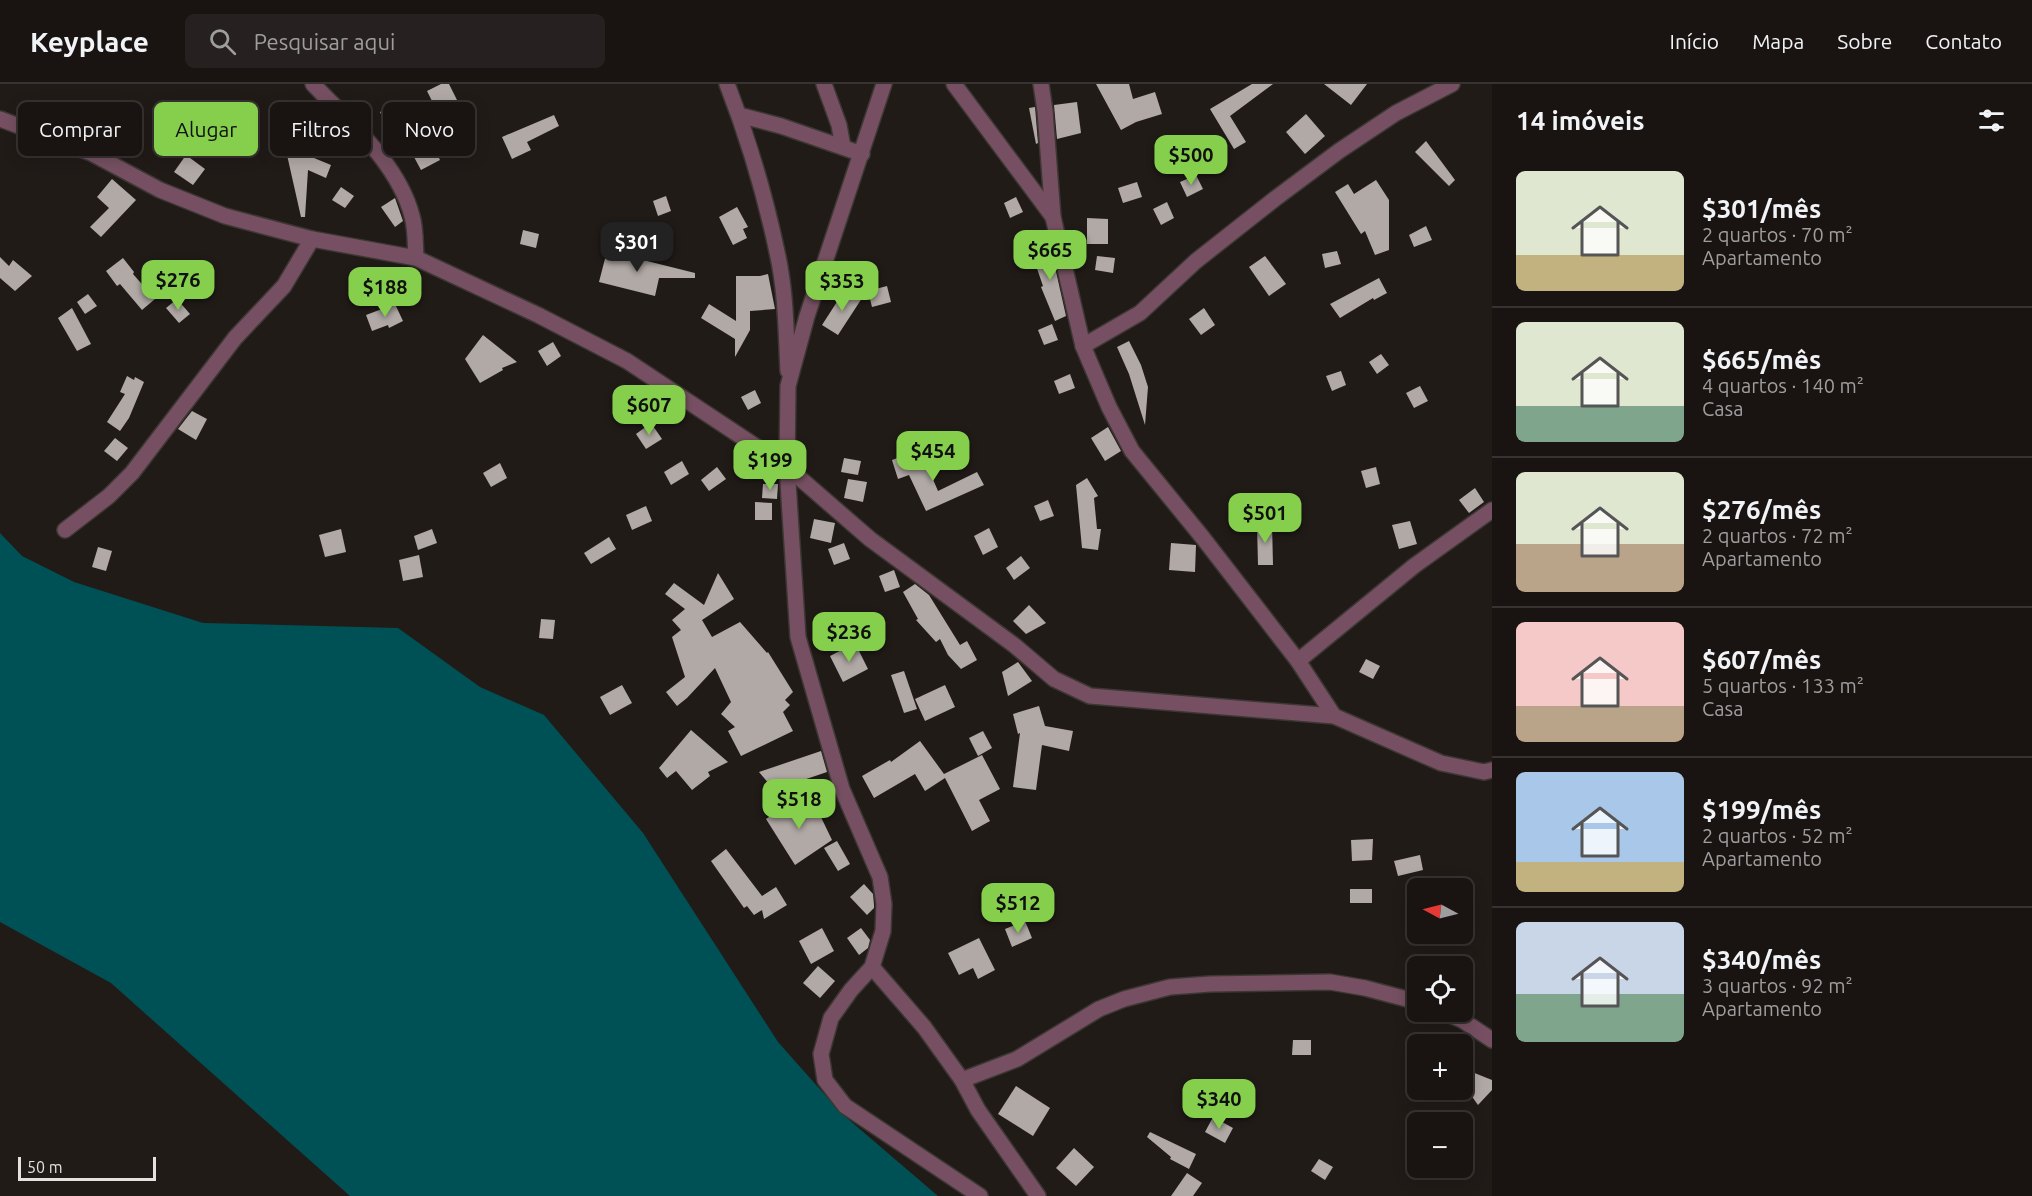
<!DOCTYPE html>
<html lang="pt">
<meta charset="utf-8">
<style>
:root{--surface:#191412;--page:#262120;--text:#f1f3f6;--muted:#9f9e9f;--line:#373332;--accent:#85cf4c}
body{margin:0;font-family:Ubuntu,sans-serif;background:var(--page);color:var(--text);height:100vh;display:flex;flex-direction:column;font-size:22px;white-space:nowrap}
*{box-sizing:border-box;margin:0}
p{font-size:20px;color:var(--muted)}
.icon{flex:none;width:33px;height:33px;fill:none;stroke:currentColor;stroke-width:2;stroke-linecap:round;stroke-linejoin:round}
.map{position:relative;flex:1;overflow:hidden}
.sheet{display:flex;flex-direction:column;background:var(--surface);width:540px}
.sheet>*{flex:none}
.top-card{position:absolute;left:18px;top:18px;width:570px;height:54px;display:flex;gap:12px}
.needle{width:39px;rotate:277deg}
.controls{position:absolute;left:1407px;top:794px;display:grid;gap:12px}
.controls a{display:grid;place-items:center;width:66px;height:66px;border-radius:9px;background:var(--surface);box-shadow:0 3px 15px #0003,0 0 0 2px var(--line);font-size:30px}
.scale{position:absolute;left:18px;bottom:15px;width:138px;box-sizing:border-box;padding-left:6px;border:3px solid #e6e1df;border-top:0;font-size:16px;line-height:21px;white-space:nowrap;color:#e6e1df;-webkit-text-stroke:4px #211b18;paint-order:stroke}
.price{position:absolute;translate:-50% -51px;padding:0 14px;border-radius:12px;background:var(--accent);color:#111;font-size:20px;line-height:39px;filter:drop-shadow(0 2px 3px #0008)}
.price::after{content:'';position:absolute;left:50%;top:36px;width:18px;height:14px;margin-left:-9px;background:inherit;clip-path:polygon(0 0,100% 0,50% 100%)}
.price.on{background:#222;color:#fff}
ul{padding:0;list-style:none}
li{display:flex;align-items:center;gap:18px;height:150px;padding:0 24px}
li+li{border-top:2px solid var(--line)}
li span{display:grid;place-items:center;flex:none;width:168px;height:120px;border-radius:9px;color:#555}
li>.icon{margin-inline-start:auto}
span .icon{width:72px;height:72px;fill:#fffc;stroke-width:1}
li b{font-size:26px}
h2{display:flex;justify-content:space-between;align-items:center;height:72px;padding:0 24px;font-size:26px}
.chip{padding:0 21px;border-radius:9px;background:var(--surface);box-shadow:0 3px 15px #0003,0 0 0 2px var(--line);font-size:21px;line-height:54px}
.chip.on{background:var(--accent);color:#111}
header{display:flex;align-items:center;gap:36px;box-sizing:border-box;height:84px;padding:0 30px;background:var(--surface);border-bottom:2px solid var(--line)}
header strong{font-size:28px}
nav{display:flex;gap:33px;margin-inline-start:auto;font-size:21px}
.search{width:420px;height:54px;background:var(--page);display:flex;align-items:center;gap:15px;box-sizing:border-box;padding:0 21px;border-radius:9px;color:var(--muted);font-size:22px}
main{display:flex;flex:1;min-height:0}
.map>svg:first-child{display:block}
</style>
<header>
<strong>Keyplace</strong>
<div class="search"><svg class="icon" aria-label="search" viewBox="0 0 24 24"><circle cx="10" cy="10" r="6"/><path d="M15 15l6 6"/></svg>Pesquisar aqui</div>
<nav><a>Início</a><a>Mapa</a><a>Sobre</a><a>Contato</a></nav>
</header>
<main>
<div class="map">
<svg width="1492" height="1112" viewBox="0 0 1492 1112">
<rect width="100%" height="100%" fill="#211b18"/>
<polygon fill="#005155" points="0,449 22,472 74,498 203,539 398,544 480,603 544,631 643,749 778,958 841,1029 938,1112 350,1112 111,899 0,838"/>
<g fill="#b1a9a5">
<polygon points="441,0 449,0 460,22 440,33 427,7"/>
<polygon points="1096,0 1129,0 1133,15 1155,8 1162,30 1136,38 1121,46"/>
<polygon points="1252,0 1273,0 1230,32 1246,58 1234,65 1210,25"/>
<polygon points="1324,0 1367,0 1351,21"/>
<polygon points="1077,18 1081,49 1057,55 1054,21"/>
<polygon points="398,19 407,36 388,45 380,28"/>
<polygon points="1035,23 1038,59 1036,60 1029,24"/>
<polygon points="225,25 236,39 223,48 213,34"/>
<polygon points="1306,30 1325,52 1305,70 1286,48"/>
<polygon points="554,31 559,42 527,58 531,66 512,75 502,53"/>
<polygon points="1426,57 1455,96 1449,102 1415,68"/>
<polygon points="433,62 440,76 421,86 414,73"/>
<polygon points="297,67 331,81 326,94 308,86 305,133 301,133 287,71"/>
<polygon points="186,71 205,85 193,101 174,88"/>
<polygon points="1196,91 1203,105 1187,113 1180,98"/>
<polygon points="112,95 136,116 101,153 90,143 109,124 97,113"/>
<polygon points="1376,96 1389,116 1389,166 1375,171 1365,147 1361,150 1335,108 1348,100 1354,110"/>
<polygon points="1137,98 1142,113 1123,119 1118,104"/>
<polygon points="341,103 354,112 345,124 332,116"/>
<polygon points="666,112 671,127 658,132 653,117"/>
<polygon points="1016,113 1023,128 1010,134 1004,119"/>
<polygon points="395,114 403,137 395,143 381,123"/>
<polygon points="1167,118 1174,134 1161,141 1153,125"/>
<polygon points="737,123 748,143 743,145 747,154 733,161 719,133"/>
<polygon points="1087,134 1108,135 1108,160 1087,160"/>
<polygon points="1426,142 1432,156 1414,163 1409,151"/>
<polygon points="523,146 539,150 536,164 520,160"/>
<polygon points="1050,161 1066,232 1055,237 1041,203 1043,202 1031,167"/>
<polygon points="607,167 695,189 695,194 659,194 655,212 599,198"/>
<polygon points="1337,167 1341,180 1325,184 1322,170"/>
<polygon points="1097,172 1115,174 1113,189 1095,186"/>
<polygon points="1265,172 1286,200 1269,212 1249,183"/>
<polygon points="0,173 9,182 13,176 32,192 15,207 0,194"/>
<polygon points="123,174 134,188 133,190 155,215 142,226 120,200 117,202 106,187"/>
<polygon points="768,190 775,225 750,227 750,246 735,273 735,255 701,234 709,220 736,237 736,192 760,192"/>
<polygon points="1379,194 1387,209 1374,216 1373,214 1340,234 1330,220"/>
<polygon points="403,199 406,214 386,218 383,202"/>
<polygon points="887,202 891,218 872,223 868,207"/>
<polygon points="844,207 850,212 866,208 838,251 822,241"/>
<polygon points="88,210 97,222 85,230 77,218"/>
<polygon points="177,215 190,230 179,239 166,224"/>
<polygon points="395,220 403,237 389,244 388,241 372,247 366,231"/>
<polygon points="72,224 91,260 77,267 58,234"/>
<polygon points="1204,224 1215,241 1201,251 1189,235"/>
<polygon points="1052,240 1058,256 1044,261 1038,246"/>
<polygon points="483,251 517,278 502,284 503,286 480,299 465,275"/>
<polygon points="1129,257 1141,281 1148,303 1145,341 1129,290 1117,263"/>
<polygon points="553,258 561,272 547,282 538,267"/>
<polygon points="1381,270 1389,281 1377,290 1369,278"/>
<polygon points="1341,287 1346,301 1332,307 1326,292"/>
<polygon points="1070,290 1075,304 1059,310 1054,297"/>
<polygon points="127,292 134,296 135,293 144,298 129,334 120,347 107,338 125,310 120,308"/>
<polygon points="1420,302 1428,317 1414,324 1406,309"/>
<polygon points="755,306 761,319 748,326 741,313"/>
<polygon points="192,327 207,335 196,356 178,345"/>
<polygon points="651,339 662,355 646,365 636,350"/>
<polygon points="1108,343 1121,367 1105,377 1091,354"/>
<polygon points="115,354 128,364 117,377 104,367"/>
<polygon points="922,370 938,407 977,388 984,401 926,427 909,391 898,395 892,376 906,371 908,376"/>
<polygon points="844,374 861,377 858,391 841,388"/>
<polygon points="682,377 689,390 671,401 664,388"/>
<polygon points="500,379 507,394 491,403 483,389"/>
<polygon points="717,383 726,395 709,407 701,396"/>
<polygon points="1376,383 1380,400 1366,404 1361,387"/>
<polygon points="1087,394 1098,412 1094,414 1097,445 1101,445 1098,466 1082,464 1076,401"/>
<polygon points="848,395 867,398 863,418 844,414"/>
<polygon points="763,400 778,400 777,415 762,414"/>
<polygon points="1475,404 1484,418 1469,429 1459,416"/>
<polygon points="1252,413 1255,431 1241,434 1237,415"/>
<polygon points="1048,416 1054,432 1040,437 1034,422"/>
<polygon points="755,418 772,419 772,436 755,436"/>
<polygon points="646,422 652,437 632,446 626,431"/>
<polygon points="814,435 835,439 831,459 810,454"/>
<polygon points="1410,437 1417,460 1399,465 1392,441"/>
<polygon points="1257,440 1272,440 1273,481 1258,481"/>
<polygon points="989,444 998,463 983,471 974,452"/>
<polygon points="341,445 346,468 325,473 319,451"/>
<polygon points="432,445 437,459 418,466 414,452"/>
<polygon points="609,453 616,465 591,480 584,469"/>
<polygon points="844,459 850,475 834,481 828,465"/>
<polygon points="1171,459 1196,461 1195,488 1169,486"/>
<polygon points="98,463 112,467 106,487 92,483"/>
<polygon points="419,471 423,493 403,497 399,476"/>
<polygon points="1021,472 1030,484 1014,496 1006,484"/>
<polygon points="894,486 900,503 885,508 879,492"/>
<polygon points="718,489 734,515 702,536 712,553 740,538 767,569 768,568 793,608 785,616 790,621 783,628 793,647 741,672 728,647 735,643 721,630 731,618 715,584 687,614 677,622 666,608 685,593 672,553 681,546 672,536 685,525 665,510 674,499 704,521"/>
<polygon points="915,500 929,511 960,561 967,557 977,576 961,585 948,571 940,555 936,558 916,536 918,535 903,508"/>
<polygon points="1029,521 1046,539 1026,550 1013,537"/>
<polygon points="541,535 555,536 553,555 539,554"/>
<polygon points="855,559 868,585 843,598 830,572"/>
<polygon points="1366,575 1380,582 1373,595 1359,588"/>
<polygon points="1018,578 1032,597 1008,612 1002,588"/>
<polygon points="904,587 917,625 904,629 891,591"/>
<polygon points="622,601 632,619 610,631 600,613"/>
<polygon points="945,601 955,623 925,637 915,615"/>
<polygon points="1039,622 1045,642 1073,647 1069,667 1042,661 1036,706 1013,703 1020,649 1018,650 1013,630"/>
<polygon points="691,646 728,678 708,688 710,692 692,706 676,687 667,694 659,684"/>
<polygon points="983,647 992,664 978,672 969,654"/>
<polygon points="920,657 944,690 982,671 1000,705 979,716 990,737 972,747 945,694 925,707 915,690 874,714 862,692 890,676 891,678"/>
<polygon points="821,667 827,688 774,706 759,688"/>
<polygon points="797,713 813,732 819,729 832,756 795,781 766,735"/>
<polygon points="1373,755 1372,776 1352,777 1351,756"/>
<polygon points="837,757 850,780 838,787 824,764"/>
<polygon points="726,765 762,812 776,803 787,821 764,835 762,826 754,831 747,822 744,824 711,777"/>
<polygon points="1420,771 1423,786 1398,792 1394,777"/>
<polygon points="864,800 873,810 874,821 874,824 867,831 850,813"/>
<rect x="1350" y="805" width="22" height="14"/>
<polygon points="1025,837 1032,854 1012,863 1005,845"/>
<polygon points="822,844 834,867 811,880 799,857"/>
<polygon points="861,844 870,856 868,864 859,871 847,854"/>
<polygon points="979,854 995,886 978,895 973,884 959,891 948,869"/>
<polygon points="818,882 835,897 820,914 803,899"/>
<polygon points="1293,956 1311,956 1311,971 1292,971"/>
<polygon points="1462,984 1492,996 1492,1006 1478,1021 1468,1007 1462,1005"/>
<polygon points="1016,1002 1050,1024 1033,1052 998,1030"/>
<polygon points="1213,1033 1233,1044 1225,1059 1205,1048"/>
<polygon points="1150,1048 1196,1070 1189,1085 1170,1075 1171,1073 1147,1053"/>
<polygon points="1074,1064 1094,1083 1076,1102 1056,1084"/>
<polygon points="1319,1075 1333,1083 1325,1096 1311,1087"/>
<polygon points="1187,1089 1202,1099 1193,1112 1171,1112"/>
</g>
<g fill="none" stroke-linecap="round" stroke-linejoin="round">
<defs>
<g id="street">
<path d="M313 0C349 38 398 79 412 132 416 145 415 161 416 174"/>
<path d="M727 0C748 54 765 111 777 168 786 207 786 248 788 287"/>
<polyline points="824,0 839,41 843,63"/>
<polyline points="884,0 807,232 788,302 787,383 798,553 842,705 880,793 884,820 883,847 872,883 851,906 831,934 821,970 825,996 845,1022 980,1112"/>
<polyline points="954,0 1053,133"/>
<polyline points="1041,0 1045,27 1053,133 1083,262 1109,323 1132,367 1203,454 1298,577 1334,632"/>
<polyline points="739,31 781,42 862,70"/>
<polyline points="0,35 91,69 160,106 225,132 312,155 416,174 538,231 627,277 787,383 870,455 1014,561 1054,595 1090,612 1334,632 1441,679 1484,688 1492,686"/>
<polyline points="1083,262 1140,229 1196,177 1276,114 1339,67 1396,29 1452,0"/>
<polyline points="65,446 109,412 132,389 235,254 284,202 312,155"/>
<polyline points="1298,577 1414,482 1492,426"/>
<polyline points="872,883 924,943 962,996 978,1026 1038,1112"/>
<polyline points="1441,927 1462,936 1492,956"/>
<polyline points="962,996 1017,975 1099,925 1124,915 1170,903 1210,900 1330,898 1365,904 1418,918"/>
</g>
</defs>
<use href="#street" stroke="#3d3734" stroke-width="18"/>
<use href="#street" stroke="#765062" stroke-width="15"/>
</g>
</svg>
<div class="controls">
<a><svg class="needle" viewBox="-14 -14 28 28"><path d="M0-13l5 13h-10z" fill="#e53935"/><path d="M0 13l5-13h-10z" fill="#9f9e9f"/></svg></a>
<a><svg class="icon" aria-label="locate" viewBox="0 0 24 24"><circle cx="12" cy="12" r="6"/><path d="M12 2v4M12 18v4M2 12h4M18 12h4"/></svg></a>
<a>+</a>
<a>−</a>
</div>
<div class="scale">50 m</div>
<b class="price" style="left:1191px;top:102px">$500</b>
<b class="price on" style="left:637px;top:189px">$301</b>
<b class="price" style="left:1050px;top:197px">$665</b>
<b class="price" style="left:178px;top:227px">$276</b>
<b class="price" style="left:842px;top:228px">$353</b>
<b class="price" style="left:385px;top:234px">$188</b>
<b class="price" style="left:649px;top:352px">$607</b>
<b class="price" style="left:933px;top:398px">$454</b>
<b class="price" style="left:770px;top:407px">$199</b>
<b class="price" style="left:1265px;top:460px">$501</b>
<b class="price" style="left:849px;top:579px">$236</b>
<b class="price" style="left:799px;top:746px">$518</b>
<b class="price" style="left:1018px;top:850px">$512</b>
<b class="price" style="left:1219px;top:1046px">$340</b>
<div class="top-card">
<a class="chip">Comprar</a>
<a class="chip on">Alugar</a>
<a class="chip">Filtros</a>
<a class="chip">Novo</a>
</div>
</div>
<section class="sheet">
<h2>14 imóveis<svg class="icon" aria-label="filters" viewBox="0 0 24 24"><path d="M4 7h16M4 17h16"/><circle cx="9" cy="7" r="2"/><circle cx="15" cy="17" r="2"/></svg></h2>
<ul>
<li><span style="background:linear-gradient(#dfe7d0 70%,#c2b280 0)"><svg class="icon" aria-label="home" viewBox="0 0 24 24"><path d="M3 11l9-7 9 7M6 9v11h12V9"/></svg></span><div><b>$301/mês</b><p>2 quartos · 70 m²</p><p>Apartamento</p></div></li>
<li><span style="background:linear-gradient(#dfe7d0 70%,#7fa58c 0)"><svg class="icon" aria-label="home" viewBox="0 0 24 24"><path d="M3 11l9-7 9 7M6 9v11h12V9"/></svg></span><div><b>$665/mês</b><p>4 quartos · 140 m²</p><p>Casa</p></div></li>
<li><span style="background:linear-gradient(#dfe7d0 60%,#b9a48a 0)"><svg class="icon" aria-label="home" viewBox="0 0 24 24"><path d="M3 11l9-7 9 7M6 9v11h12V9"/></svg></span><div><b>$276/mês</b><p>2 quartos · 72 m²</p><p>Apartamento</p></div></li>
<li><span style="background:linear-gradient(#f6c9c9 70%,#b9a48a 0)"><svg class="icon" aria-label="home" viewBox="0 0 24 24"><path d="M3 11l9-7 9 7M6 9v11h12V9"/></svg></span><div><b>$607/mês</b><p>5 quartos · 133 m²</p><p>Casa</p></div></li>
<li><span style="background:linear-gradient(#a9c7e8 75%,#c2b280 0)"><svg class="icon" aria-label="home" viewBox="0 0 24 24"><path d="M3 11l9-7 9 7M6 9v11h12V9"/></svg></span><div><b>$199/mês</b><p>2 quartos · 52 m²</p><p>Apartamento</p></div></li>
<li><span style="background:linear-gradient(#c9d6e8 60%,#7fa58c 0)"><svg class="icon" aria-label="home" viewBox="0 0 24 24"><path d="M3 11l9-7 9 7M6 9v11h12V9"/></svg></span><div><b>$340/mês</b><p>3 quartos · 92 m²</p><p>Apartamento</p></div></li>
</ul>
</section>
</main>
